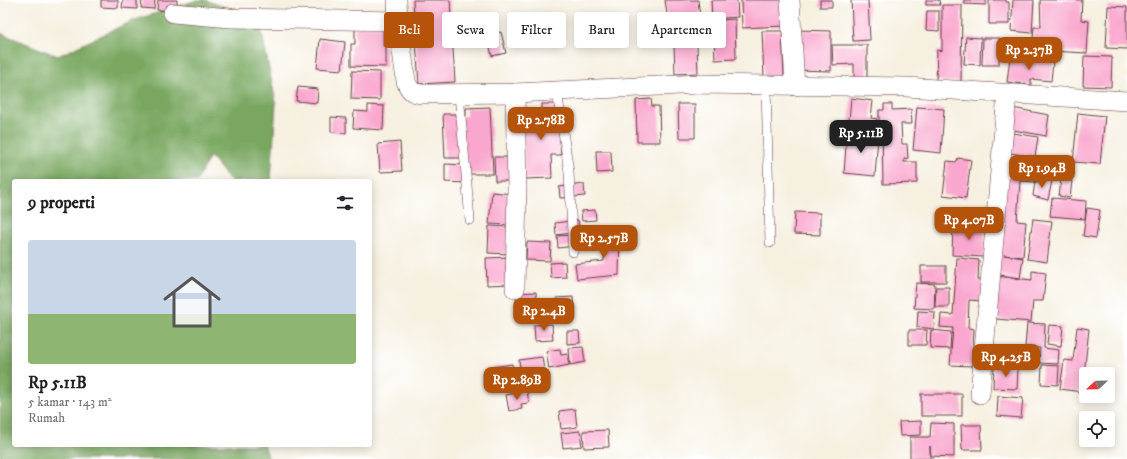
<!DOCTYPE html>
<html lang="id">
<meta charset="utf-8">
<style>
:root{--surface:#fff;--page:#f6f6f6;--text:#202124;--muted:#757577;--line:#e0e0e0;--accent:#b45309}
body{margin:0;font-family:"IM FELL DW Pica",serif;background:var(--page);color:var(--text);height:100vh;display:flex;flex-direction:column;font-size:15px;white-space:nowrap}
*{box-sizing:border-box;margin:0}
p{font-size:13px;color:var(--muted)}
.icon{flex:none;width:22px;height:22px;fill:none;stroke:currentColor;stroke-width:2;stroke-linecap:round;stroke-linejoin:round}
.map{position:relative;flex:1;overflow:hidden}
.details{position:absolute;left:12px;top:179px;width:360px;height:268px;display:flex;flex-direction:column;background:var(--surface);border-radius:4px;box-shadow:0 2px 10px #0003}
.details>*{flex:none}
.banner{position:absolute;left:384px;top:12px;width:380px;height:36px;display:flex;gap:8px}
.needle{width:26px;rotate:248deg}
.buttons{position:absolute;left:1079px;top:367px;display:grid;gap:8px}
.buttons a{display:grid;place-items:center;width:36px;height:36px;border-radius:4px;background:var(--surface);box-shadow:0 2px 10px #0003;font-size:20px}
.price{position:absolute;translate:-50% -34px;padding:0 9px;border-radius:8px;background:var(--accent);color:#fff;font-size:13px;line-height:26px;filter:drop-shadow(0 1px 2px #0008)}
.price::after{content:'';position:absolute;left:50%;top:24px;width:12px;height:9px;margin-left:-6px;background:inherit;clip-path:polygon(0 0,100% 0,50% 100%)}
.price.on{background:#222;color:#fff}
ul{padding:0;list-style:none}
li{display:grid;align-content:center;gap:8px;height:212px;padding:0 16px}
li+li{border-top:1px solid var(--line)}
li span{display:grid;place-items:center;height:124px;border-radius:4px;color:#555}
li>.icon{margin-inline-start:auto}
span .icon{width:72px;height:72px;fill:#fffc;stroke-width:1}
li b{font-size:17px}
h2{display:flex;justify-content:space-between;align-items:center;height:48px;padding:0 16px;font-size:17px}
.chip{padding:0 14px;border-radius:4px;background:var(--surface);box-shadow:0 2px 10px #0003;font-size:14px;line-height:36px}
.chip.on{background:var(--accent);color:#fff}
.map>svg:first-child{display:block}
</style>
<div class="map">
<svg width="1127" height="459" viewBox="0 0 1127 459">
<rect width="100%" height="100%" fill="#fff"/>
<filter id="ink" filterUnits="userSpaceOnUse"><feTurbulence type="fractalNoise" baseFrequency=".025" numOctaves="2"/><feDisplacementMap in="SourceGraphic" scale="8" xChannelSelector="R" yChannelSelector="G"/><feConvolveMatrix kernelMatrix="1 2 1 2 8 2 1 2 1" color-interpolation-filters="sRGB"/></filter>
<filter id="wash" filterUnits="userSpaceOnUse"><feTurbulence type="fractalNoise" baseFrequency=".012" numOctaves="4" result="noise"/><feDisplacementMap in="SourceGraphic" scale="16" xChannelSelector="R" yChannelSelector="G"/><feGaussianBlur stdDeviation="0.9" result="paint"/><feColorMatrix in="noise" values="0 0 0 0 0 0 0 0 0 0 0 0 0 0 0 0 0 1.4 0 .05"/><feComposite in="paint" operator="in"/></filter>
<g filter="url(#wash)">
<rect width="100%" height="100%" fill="#f6f0e0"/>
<polygon fill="#79a761" stroke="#626346" points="197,0 205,0 259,19 276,103 271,181 231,181 210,156 197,181 14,181 14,445 264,445 269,459 0,459 0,33 58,56 132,21"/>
<g id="blocks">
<g fill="#f9a7ce">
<polygon points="101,0 118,0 118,8 101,7"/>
<polygon points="123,0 137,0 137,9 122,8"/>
<polygon points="142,0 155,0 154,9 141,8"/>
<polygon points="158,0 177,0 177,11 157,10"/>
<polygon points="413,0 450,0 455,82 419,84"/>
<polygon points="665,0 698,0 700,18 668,22"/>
<polygon points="711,0 737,0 738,17 712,19"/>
<polygon points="741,0 782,0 784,26 742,28"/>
<rect x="820" y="0" width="12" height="7"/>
<polygon points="851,0 868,0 870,40 853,41"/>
<polygon points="926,0 939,0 940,5 926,5"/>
<polygon points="964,0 986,0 986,5 964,4"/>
<polygon points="989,0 1006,0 1006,2 1009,2 1009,24 989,24"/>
<polygon points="1013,0 1034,0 1032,33 1011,31"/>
<polygon points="1040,0 1082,0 1081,20 1089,21 1087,53 1032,50 1034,27 1041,27"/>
<polygon points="942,5 962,5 961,82 936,81 937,50 942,51"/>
<polygon points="1108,6 1127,7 1127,49 1106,48"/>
<polygon points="927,11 939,11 939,31 926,30"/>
<polygon points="735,19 736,59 715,60 714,35 719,34 719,20"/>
<polygon points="699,21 701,39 676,41 674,23"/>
<polygon points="355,27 383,27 383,46 386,48 386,67 351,66 351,44 355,44"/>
<polygon points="796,30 831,31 831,71 795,70"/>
<polygon points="762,31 782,31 784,76 764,78"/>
<polygon points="501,32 506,53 492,56 487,35"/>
<polygon points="966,37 981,38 980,65 964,64"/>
<polygon points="983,38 1000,38 999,65 982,65"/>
<polygon points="320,39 345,42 342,70 317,68"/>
<polygon points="697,44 698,73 675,74 674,45"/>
<polygon points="832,45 867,45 867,78 854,78 854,64 833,65"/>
<polygon points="1084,56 1112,57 1111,87 1083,86"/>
<polygon points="1010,57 1053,62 1051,81 1031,79 1031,85 1007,82"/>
<polygon points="352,71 380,72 380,100 351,99"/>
<polygon points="298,87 318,89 317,103 296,101"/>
<polygon points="851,98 873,101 871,118 877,119 875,135 848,132"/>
<polygon points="651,99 652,106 659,106 660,142 637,142 636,100"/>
<polygon points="542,104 559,104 561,155 551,155 552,178 525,179 522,113 542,112"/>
<polygon points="678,104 695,104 695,138 679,138"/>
<polygon points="884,104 892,104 892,110 911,109 912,124 901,124 902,144 907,144 908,158 904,159 904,162 917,162 917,183 883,184 882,125 879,124 879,110 884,110"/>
<polygon points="368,105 384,106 383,130 353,128 354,111 368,112"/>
<polygon points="490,107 493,174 466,174 465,183 445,182 445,164 466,165 462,158 445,158 443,114 456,114 456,117 466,116 466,108"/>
<polygon points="917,107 944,109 941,153 913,150"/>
<polygon points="1012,108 1049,115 1046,136 1008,129"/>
<polygon points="1078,113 1105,116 1100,164 1073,162"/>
<polygon points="331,117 346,118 346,133 331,132"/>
<polygon points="847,133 878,136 875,176 844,173"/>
<polygon points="1013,133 1038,137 1035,157 1010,153"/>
<polygon points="400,142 402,171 380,172 378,144"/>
<polygon points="596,151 611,151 612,172 597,173"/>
<polygon points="494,157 515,157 515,181 495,181"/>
<polygon points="958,158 971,160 966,198 943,195 947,161 956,162"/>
<polygon points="1011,160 1037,163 1035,182 1020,181 1017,221 1026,222 1023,257 1004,255 1023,258 1020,278 999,275 1001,175 1010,176"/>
<polygon points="1052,180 1048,200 1033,196 1035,182"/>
<polygon points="1061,180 1072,181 1070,198 1059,196"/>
<polygon points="584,184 585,196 560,198 559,187"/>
<polygon points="492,192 513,194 510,225 489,224"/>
<polygon points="1052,198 1086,201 1085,219 1050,216"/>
<polygon points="1087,208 1100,210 1096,238 1083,236"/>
<polygon points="595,210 596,220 582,221 581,211"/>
<polygon points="795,212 820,213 820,235 794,234"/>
<polygon points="1033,219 1052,221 1047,262 1027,259"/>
<polygon points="578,220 580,232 556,235 555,223"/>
<polygon points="489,226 510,227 509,254 488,253"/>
<polygon points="953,226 985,227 984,257 952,255"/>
<polygon points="604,229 620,229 619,275 577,279 575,264 604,261"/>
<polygon points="573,235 574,246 558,248 557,236"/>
<polygon points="527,242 551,243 550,261 526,260"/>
<polygon points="510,257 511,284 487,285 486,258"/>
<polygon points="957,258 979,260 978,280 984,280 982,301 969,300 968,328 974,329 972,366 950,365 953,328 940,327 941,314 953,315"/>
<polygon points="565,262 566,277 551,278 550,263"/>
<rect x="921" y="266" width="25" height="16"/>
<polygon points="1032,271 1046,273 1043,301 1033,301 1031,322 996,319 995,276 1032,280"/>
<polygon points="916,283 935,284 934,309 914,308"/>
<polygon points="936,287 949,287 949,307 935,307"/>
<polygon points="536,292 538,319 517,320 516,293"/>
<polygon points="573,297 574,314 558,316 556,298"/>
<polygon points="918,311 935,312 934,329 917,327"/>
<polygon points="1027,323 1045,324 1044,348 1059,350 1058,364 1039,363 1040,348 1025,347"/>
<polygon points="552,324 553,340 535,341 534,325"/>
<polygon points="1049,325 1063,326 1061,346 1047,344"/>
<polygon points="1077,327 1089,329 1082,392 1060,389 1064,360 1073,361"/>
<polygon points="909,330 927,330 926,345 909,345"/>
<polygon points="931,330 951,332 950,349 930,348"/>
<polygon points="567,331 579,331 580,343 567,344"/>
<polygon points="583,347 585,362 570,365 569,348"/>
<polygon points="560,349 561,355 567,354 569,365 549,369 546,351"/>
<polygon points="542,357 544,370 521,374 519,360"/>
<polygon points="512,364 514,378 496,381 493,367"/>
<polygon points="1042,365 1059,366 1058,385 1041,384"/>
<polygon points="994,367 1018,368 1017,389 993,388"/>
<polygon points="527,391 529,403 521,404 522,409 509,411 506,395"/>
<rect x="921" y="394" width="41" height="22"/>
<polygon points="998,396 1023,398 1021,418 997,416"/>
<polygon points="575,409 577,427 561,429 559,411"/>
<polygon points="921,421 921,435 900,436 899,422"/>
<polygon points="931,423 954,424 954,457 931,456 930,446 930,459 910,458 910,437 930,437"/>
<polygon points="961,425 981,425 982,450 962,450"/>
<polygon points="608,430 609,447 584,448 583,431"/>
<polygon points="580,431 582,446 563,448 561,433"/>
</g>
</g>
</g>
<g filter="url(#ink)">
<use href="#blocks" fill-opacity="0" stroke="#643e46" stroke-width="1"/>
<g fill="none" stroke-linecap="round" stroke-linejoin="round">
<defs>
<g id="service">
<polyline points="766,85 770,243"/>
<polyline points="557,91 569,172 573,252"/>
<polyline points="459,94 470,220"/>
</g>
<g id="minor">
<path d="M397 0 398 21 406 81C409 90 412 93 422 94L515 93 700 84 906 87 1127 101"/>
<polyline points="790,0 795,86"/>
<polyline points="173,13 230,18 398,21"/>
<polyline points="515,289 517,187 515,93"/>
<polyline points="980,394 1007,94"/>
</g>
</defs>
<use href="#service" stroke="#643e46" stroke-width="10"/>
<use href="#minor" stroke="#643e46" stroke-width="20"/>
<use href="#service" stroke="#fff" stroke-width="9"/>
<use href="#minor" stroke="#fff" stroke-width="19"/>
</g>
</g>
</svg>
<div class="buttons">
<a><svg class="needle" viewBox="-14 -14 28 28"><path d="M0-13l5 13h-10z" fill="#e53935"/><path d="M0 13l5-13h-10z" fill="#757577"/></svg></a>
<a><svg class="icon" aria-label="locate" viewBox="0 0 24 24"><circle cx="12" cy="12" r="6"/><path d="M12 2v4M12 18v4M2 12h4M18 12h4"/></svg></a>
</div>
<b class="price" style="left:1029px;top:71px">Rp 2.37B</b>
<b class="price" style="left:541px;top:141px">Rp 2.78B</b>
<b class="price on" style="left:861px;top:154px">Rp 5.11B</b>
<b class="price" style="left:1042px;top:189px">Rp 1.94B</b>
<b class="price" style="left:969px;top:241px">Rp 4.07B</b>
<b class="price" style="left:604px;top:259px">Rp 2.57B</b>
<b class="price" style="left:544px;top:332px">Rp 2.4B</b>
<b class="price" style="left:1006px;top:378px">Rp 4.25B</b>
<b class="price" style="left:517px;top:401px">Rp 2.89B</b>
<div class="banner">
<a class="chip on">Beli</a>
<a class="chip">Sewa</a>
<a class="chip">Filter</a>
<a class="chip">Baru</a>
<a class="chip">Apartemen</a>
</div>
<section class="details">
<h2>9 properti<svg class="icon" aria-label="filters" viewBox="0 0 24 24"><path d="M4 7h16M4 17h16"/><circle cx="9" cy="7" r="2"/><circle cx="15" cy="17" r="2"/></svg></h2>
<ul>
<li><span style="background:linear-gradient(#c9d6e8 60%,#8fb573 0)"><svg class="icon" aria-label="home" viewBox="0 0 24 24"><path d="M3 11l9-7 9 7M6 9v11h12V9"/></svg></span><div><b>Rp 5.11B</b><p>5 kamar · 143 m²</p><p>Rumah</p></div></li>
</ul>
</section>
</div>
